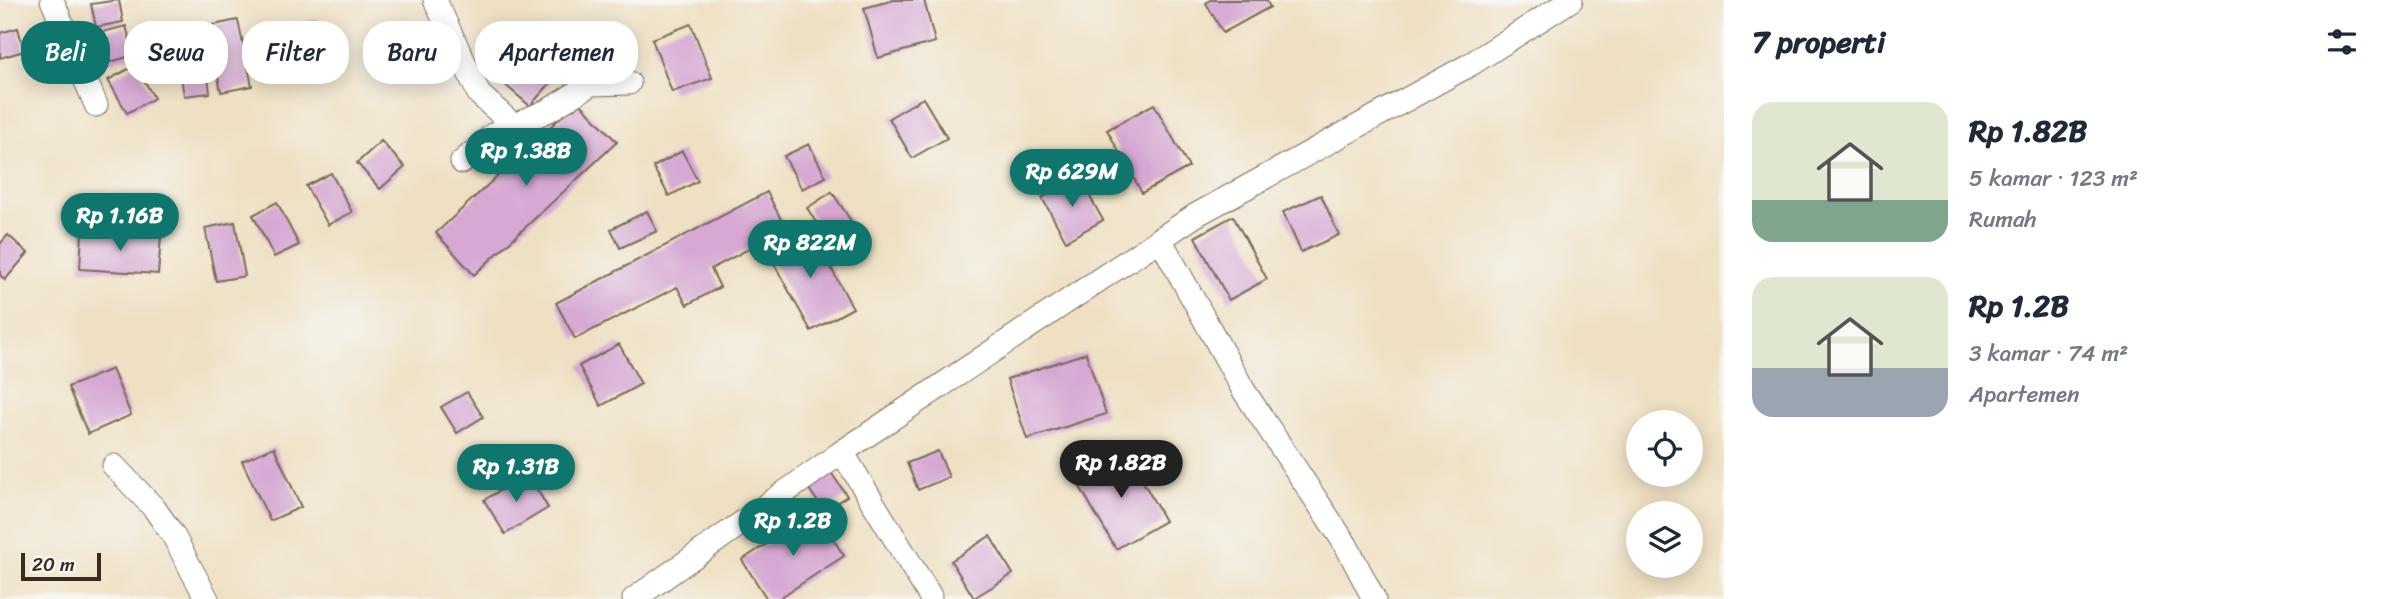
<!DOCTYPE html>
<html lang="id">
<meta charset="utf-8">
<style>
:root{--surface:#fff;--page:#f2f2f3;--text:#1f2937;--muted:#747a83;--accent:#0f766e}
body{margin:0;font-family:Sriracha,sans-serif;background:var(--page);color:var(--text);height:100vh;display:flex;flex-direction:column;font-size:26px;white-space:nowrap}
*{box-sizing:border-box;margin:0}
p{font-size:23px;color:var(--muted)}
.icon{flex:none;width:38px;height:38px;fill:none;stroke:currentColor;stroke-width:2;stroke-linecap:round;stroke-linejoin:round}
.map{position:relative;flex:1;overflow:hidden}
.drawer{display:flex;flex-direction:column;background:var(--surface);width:665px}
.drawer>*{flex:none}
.top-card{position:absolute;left:21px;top:21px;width:665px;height:63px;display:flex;gap:14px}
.buttons{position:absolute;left:1626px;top:410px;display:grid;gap:14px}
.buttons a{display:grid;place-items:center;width:77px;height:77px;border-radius:50%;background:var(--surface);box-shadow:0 4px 18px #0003;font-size:35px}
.scale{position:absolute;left:21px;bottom:18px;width:80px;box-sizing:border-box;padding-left:7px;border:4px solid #3b2a1e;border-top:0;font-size:19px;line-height:24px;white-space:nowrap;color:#3b2a1e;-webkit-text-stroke:5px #f6f6f2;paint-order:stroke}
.price{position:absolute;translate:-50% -60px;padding:0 16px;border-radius:24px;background:var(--accent);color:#fff;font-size:23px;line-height:46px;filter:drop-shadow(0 2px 4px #0008)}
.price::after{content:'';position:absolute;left:50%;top:42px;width:21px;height:16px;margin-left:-10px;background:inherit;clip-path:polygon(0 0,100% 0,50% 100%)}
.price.current{background:#222;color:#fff}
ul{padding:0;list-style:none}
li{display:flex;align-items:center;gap:21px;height:175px;padding:0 28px}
li span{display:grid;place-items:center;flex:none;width:196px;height:140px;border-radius:21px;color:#555}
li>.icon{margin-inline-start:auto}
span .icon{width:84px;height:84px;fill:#fffc;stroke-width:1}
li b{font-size:30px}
h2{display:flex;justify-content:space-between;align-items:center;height:84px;padding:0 28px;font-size:30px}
.pill{padding:0 24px;border-radius:28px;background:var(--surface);box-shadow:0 4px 18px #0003;font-size:24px;line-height:63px}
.pill.current{background:var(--accent);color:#fff}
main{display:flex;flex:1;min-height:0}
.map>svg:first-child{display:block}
</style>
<main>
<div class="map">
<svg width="1724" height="599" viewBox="0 0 1724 599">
<rect width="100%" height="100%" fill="#f6f6f2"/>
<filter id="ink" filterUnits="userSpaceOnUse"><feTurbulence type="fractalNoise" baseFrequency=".0143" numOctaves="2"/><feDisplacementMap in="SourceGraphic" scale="14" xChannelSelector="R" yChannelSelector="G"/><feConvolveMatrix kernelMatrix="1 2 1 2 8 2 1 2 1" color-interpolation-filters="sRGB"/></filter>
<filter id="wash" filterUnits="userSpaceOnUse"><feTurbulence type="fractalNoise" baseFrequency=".00686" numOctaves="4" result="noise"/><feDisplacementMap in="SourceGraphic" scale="28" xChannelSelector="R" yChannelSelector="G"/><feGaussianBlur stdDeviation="1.57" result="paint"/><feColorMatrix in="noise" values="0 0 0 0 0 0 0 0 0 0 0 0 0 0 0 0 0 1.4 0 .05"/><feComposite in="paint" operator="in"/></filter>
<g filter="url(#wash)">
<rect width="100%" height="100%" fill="#efe0c3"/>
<g id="blocks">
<g fill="#d6a8d3">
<polygon points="119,0 123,22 96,27 91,4"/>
<polygon points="894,0 924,0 935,42 878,58 864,8"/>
<polygon points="1210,0 1266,0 1270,7 1223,33 1206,3"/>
<polygon points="315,18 329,61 295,72 282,29"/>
<polygon points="238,20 252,86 221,92 208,26"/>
<polygon points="691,24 712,78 672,92 652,39"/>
<polygon points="126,26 134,55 107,63 99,33"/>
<polygon points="18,28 24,51 0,58 0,33"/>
<polygon points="526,56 553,80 530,106 503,83"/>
<polygon points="136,65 154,98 127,113 108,80"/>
<polygon points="207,68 210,93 184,96 180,71"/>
<polygon points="923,98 947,138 912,158 889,118"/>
<polygon points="578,101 617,142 474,275 436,233"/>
<polygon points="1154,104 1189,167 1142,193 1107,130"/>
<polygon points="381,141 405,167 380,189 357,163"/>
<polygon points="809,144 826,177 802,189 784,156"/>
<polygon points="682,151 698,181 669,196 653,167"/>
<polygon points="331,173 352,212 328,225 306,186"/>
<polygon points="1079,177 1103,220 1066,241 1042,198"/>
<polygon points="767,192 786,229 711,269 720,287 687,305 677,287 575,339 556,303"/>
<polygon points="832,192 851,221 826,237 807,208"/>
<polygon points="1321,195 1339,235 1301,252 1283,212"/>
<polygon points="277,202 299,245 274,257 253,215"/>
<polygon points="647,211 657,231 620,248 611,229"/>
<polygon points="1233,216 1267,279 1229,300 1195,237"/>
<polygon points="235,222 245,276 216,281 205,228"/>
<polygon points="810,230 853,308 811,331 768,253"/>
<polygon points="82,232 161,237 158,274 80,269"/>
<polygon points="8,235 28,253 5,280 0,275 0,244"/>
<polygon points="619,344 641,384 601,406 579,366"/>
<polygon points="1086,353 1106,414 1027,439 1007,379"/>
<polygon points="112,369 131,415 88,434 68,387"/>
<polygon points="467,392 483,417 457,433 441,407"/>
<polygon points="274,447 301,507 270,521 242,461"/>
<polygon points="938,451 949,477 918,490 907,463"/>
<polygon points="1126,451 1165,521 1116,549 1076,480"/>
<polygon points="828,468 847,496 824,511 805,483"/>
<polygon points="528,474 548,508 505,534 484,500"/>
<polygon points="816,512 844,556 778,599 767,599 742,560"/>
<polygon points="990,536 1013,574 974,598 951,561"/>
</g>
</g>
</g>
<g filter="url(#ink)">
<use href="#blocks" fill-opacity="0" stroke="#7a6a58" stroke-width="2"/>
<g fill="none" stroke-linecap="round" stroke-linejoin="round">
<defs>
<g id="street">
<polyline points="52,0 96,105"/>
<polyline points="435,0 479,94 512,124"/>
<polyline points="462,162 494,134 549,110 591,84 629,83"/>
<polyline points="1160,239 1244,391 1346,545 1374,599"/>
<polyline points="842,452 930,596"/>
<polyline points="114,466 154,508 173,535 207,599"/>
<polyline points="634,599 842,452 1196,215 1471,64 1571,0"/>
</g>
</defs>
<use href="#street" stroke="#7a6a58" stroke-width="25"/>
<use href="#street" stroke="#fff" stroke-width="23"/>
</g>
</g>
</svg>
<div class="buttons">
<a><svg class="icon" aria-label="locate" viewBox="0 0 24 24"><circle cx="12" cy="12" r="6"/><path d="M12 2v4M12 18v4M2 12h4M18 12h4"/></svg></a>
<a><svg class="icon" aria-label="layers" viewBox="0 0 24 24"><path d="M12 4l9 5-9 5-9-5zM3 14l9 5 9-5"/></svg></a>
</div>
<div class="scale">20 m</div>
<b class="price" style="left:526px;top:188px">Rp 1.38B</b>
<b class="price" style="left:1072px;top:209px">Rp 629M</b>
<b class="price" style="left:120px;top:253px">Rp 1.16B</b>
<b class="price" style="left:810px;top:280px">Rp 822M</b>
<b class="price current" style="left:1121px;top:500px">Rp 1.82B</b>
<b class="price" style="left:516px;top:504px">Rp 1.31B</b>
<b class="price" style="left:793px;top:558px">Rp 1.2B</b>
<div class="top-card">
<a class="pill current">Beli</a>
<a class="pill">Sewa</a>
<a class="pill">Filter</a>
<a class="pill">Baru</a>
<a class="pill">Apartemen</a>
</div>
</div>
<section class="drawer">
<h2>7 properti<svg class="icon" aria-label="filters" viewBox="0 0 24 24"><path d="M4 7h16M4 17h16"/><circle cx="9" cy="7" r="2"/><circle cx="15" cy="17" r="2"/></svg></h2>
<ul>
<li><span style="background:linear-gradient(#dfe7d0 70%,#7fa58c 0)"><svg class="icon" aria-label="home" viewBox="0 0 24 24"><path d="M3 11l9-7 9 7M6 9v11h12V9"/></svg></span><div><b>Rp 1.82B</b><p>5 kamar · 123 m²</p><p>Rumah</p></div></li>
<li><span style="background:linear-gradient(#dfe7d0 65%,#9aa5b1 0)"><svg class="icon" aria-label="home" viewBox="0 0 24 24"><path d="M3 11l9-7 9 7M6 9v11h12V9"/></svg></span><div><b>Rp 1.2B</b><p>3 kamar · 74 m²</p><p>Apartemen</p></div></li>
</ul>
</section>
</main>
